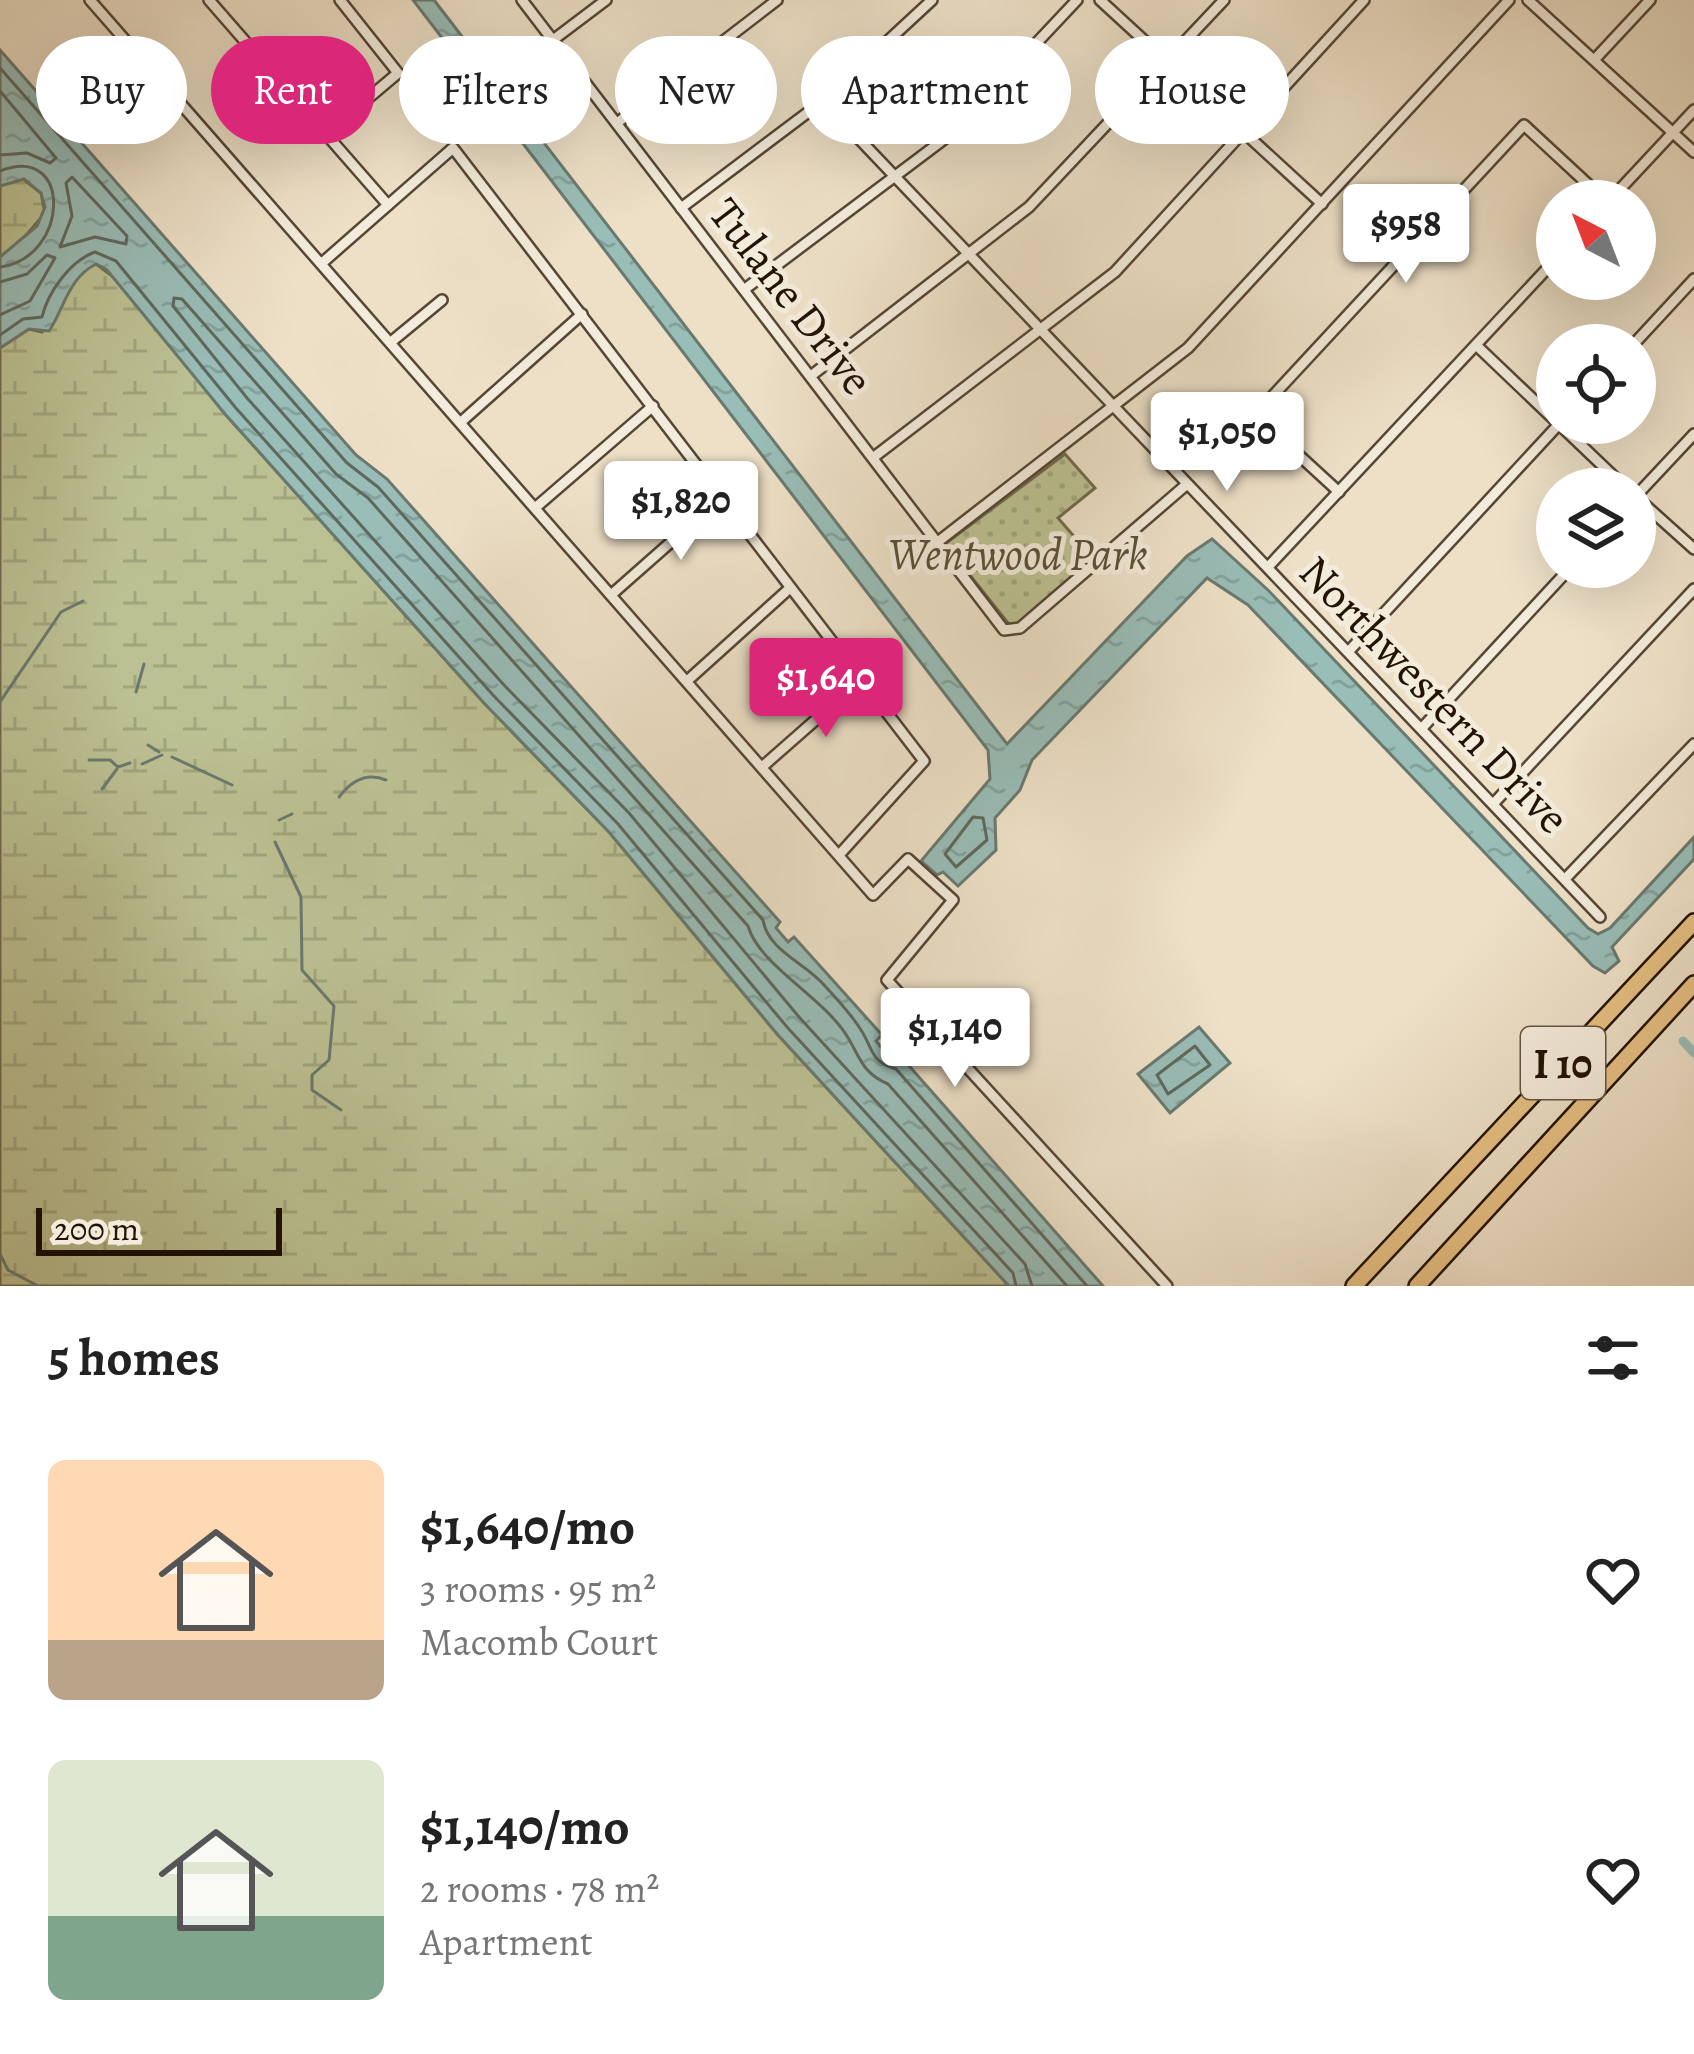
<!DOCTYPE html>
<meta charset="utf-8">
<style>
:root{--surface:#fff;--page:#f2f2f2;--text:#222;--muted:#767676;--accent:#db2777}
body{margin:0;font-family:Alegreya,serif;background:var(--page);color:var(--text);height:100vh;display:flex;flex-direction:column;font-size:45px;white-space:nowrap}
*{box-sizing:border-box;margin:0}
p{font-size:39px;color:var(--muted)}
.icon{flex:none;width:66px;height:66px;fill:none;stroke:currentColor;stroke-width:2;stroke-linecap:round;stroke-linejoin:round}
.map{position:relative;height:1286px;overflow:hidden}
.side{display:flex;flex-direction:column;background:var(--surface);flex:1}
.side>*{flex:none}
.top-card{position:absolute;left:36px;top:36px;width:1623px;height:108px;display:flex;gap:24px}
.needle{width:78px;rotate:318deg}
.fabs{position:absolute;left:1536px;top:180px;display:grid;gap:24px}
.fabs a{display:grid;place-items:center;width:120px;height:120px;border-radius:50%;background:var(--surface);box-shadow:0 12px 48px #0002;font-size:60px}
.scale{position:absolute;left:36px;bottom:30px;width:246px;box-sizing:border-box;padding-left:12px;border:6px solid #231304;border-top:0;font-size:33px;line-height:42px;white-space:nowrap;color:#231304;-webkit-text-stroke:9px #f3ebdb;paint-order:stroke}
.price{position:absolute;translate:-50% -102px;padding:0 27px;border-radius:12px;background:#fff;color:#222;font-size:39px;line-height:78px;filter:drop-shadow(0 3px 6px #0008)}
.price::after{content:'';position:absolute;left:50%;top:72px;width:36px;height:27px;margin-left:-18px;background:inherit;clip-path:polygon(0 0,100% 0,50% 100%)}
.price.on{background:var(--accent);color:#fff}
ul{padding:0;list-style:none}
li{display:flex;align-items:center;gap:36px;height:300px;padding:0 48px}
li span{display:grid;place-items:center;flex:none;width:336px;height:240px;border-radius:18px;color:#555}
li>.icon{margin-inline-start:auto}
span .icon{width:144px;height:144px;fill:#fffc;stroke-width:1}
li b{font-size:51px}
h2{display:flex;justify-content:space-between;align-items:center;height:144px;padding:0 48px;font-size:51px}
.chip{padding:0 42px;border-radius:54px;background:var(--surface);box-shadow:0 12px 48px #0002;font-size:42px;line-height:108px}
.chip.on{background:var(--accent);color:#fff}
.map>svg:first-child{display:block}
</style>
<div class="map">
<svg width="1694" height="1286" viewBox="0 0 1694 1286">
<defs>
<pattern id="wetland-marsh" width="20" height="14" patternUnits="userSpaceOnUse" patternTransform="scale(3)"><rect width="20" height="14" fill="#bcc193"/><path d="M1 5h8M5 5V1M11 12h8M15 12V8" fill="none" stroke="#a1a57d"/></pattern>
<pattern id="park-dots" width="8" height="8" patternUnits="userSpaceOnUse" patternTransform="scale(3)"><rect width="8" height="8" fill="#bcc193"/><path d="M2 2h.1M6 6h.1" fill="none" stroke="#a1a57d" stroke-width="1.8" stroke-linecap="round"/></pattern>
<pattern id="water-ripples" width="26" height="14" patternUnits="userSpaceOnUse" patternTransform="scale(3)"><rect width="26" height="14" fill="#99bdb7"/><path d="M2 4q2-2 4 0t4 0M15 11q2-2 4 0t4 0" fill="none" stroke="#84a29c"/></pattern>
</defs>
<rect width="100%" height="100%" fill="#ede0c7"/>
<filter id="stains"><feTurbulence type="fractalNoise" baseFrequency=".00167" numOctaves="4"/><feColorMatrix values="0 0 0 0 .2 0 0 0 0 .09 0 0 0 0 .02 0 0 0 .5 -.17"/></filter>
<radialGradient id="worn" r=".72"><stop offset=".6" stop-color="#630" stop-opacity="0"/><stop offset="1" stop-color="#630" stop-opacity=".3"/></radialGradient>
<g fill="url(#wetland-marsh)" stroke="#706a4c" stroke-width="3">
<polygon points="23,179 41,193 45,213 12,252 0,257 0,186"/>
<polygon points="96,264 120,282 225,414 484,703 609,832 778,1035 1009,1286 0,1286 0,348 29,329 42,332 82,271"/>
</g>
<polygon fill="url(#park-dots)" stroke="#706a4c" stroke-width="3" points="1065,454 1095,488 1058,518 1093,558 1012,628 945,544"/>
<g fill="url(#water-ripples)" stroke="#6a796f" stroke-width="3">
<polygon points="413,0 434,0 1007,744 1187,556 1212,539 1269,591 1588,928 1598,934 1610,928 1694,837 1694,859 1612,947 1619,961 1605,973 1593,966 1248,605 1207,578 1032,760 1020,790 995,818 996,850 958,886 943,872 937,875 921,861 990,779 988,750"/>
<path d="M0 50 356 455 387 479 780 922 776 928 788 942 794 937 882 1035 876 1041 889 1056 896 1051 1103 1286H1009L778 1035 609 832 484 703 225 414 107 270 96 264C68 278 64 309 49 331L29 329 0 348V257L37 226 45 207 41 193 24 179 0 186Z"/>
<polygon points="1199,1027 1230,1063 1170,1113 1138,1074"/>
</g>
<g fill="none" stroke-linecap="round" stroke-linejoin="round">
<g stroke="#5e685e" stroke-width="3">
<path d="M0 68 347 463 378 487 763 920C768 951 806 963 825 986 837 999 852 1015 861 1030 873 1048 870 1062 896 1069L1087 1286"/>
<polyline points="0,91 56,158 50,163 27,153 0,155"/>
<path d="M0 171C73 142 70 258 0 267"/>
<polygon points="72,177 127,236 126,244 95,237 60,247 72,216 66,183"/>
<polyline points="0,282 27,274 47,255 55,258 30,301 0,315"/>
<path d="M0 335 23 319 42 317C48 292 70 261 95 252L116 261 235 407 493 695 618 824 787 1027 1013 1273 1016 1286"/>
<polygon points="973,817 983,818 987,840 956,867 945,854"/>
<polygon points="1195,1046 1210,1065 1168,1094 1157,1075"/>
<path d="M1032 1286 1025 1264 799 1017 629 813 504 685 247 398 173 306 174 298 182 299 336 474 368 498 748 926C759 965 822 996 847 1036 860 1057 862 1073 888 1084L1067 1286"/>
</g>
<g stroke="#6a796f" stroke-width="3">
<polyline points="136,692 144,664"/>
<polyline points="0,702 61,612 83,601"/>
<polyline points="148,745 159,752"/>
<polyline points="172,757 232,785"/>
<polyline points="89,760 110,760 118,767 130,763"/>
<polyline points="142,764 162,755"/>
<polyline points="102,789 117,769"/>
<path d="M339 797C351 781 367 772 386 780"/>
<polyline points="279,820 292,814"/>
<polyline points="275,842 301,897 302,970 334,1006 329,1060 312,1075 312,1090 341,1110"/>
<polyline points="0,1254 8,1270 38,1286"/>
</g>
<polyline stroke="#99bdb7" stroke-width="9" points="1683,1041 1694,1053"/>
<defs>
<g id="street">
<polyline points="90,0 873,895 908,859 953,900 887,980 1167,1286"/>
<polyline points="209,0 388,205"/>
<polyline points="522,0 1004,630 1020,628 1186,485"/>
<polyline points="1100,0 1322,204"/>
<polyline points="1528,0 1694,152"/>
<polyline points="553,40 606,0"/>
<polyline points="1595,59 1650,0"/>
<polyline points="823,101 1600,917"/>
<polyline points="617,123 777,0"/>
<polyline points="327,133 398,73 340,0"/>
<polyline points="1609,201 1694,110"/>
<polyline points="681,208 823,101 932,0"/>
<polyline points="322,263 453,148 924,761 839,855"/>
<polyline points="745,289 951,134 1077,0"/>
<polyline points="391,342 442,300"/>
<polyline points="1476,345 1627,489"/>
<polyline points="1633,345 1694,279"/>
<polyline points="812,375 1029,207 1224,0"/>
<polyline points="461,422 582,314"/>
<polyline points="874,457 1115,272 1364,0"/>
<polyline points="1339,492 1255,415 1524,125 1606,201"/>
<polyline points="1635,496 1694,549"/>
<polyline points="1635,497 1694,434"/>
<polyline points="535,508 653,406"/>
<polyline points="939,541 1188,348 1509,0"/>
<polyline points="1268,567 1557,258"/>
<polyline points="611,595 722,497"/>
<polyline points="1349,651 1560,423"/>
<polyline points="687,681 790,588"/>
<polyline points="1423,727 1571,567"/>
<polyline points="762,767 861,680"/>
<polyline points="1494,803 1694,589"/>
<polyline points="1565,879 1694,744"/>
</g>
<g id="highway">
<polyline points="1354,1286 1694,922"/>
<polyline points="1417,1286 1694,984"/>
</g>
</defs>
<use href="#street" stroke="#564635" stroke-width="14"/>
<use href="#highway" stroke="#231304" stroke-width="20"/>
<use href="#street" stroke="#f3ebdb" stroke-width="9"/>
<use href="#highway" stroke="#e6c084" stroke-width="15"/>
</g>
<g text-anchor="middle" stroke-width="10" stroke-linejoin="round" paint-order="stroke">
<rect fill="#f3ebdb" stroke="#615444" stroke-width="3" x="1521" y="1027" width="84" height="72" rx="9"/>
<g font-size="42" font-weight="bold" fill="#231304">
<text x="1563" y="1078">I 10</text>
</g>
<g font-size="45" fill="#231304" stroke="#f3ebdb">
<text transform="translate(792 296) rotate(52)" y="16">Tulane Drive</text>
<text transform="translate(1435 694) rotate(46)" y="16">Northwestern Drive</text>
</g>
<g font-size="45" font-style="italic" fill="#595036" stroke="#f3ebdb">
<text x="1018" y="569">Wentwood Park</text>
</g>
</g>
<rect width="100%" height="100%" filter="url(#stains)"/>
<rect width="100%" height="100%" fill="url(#worn)"/>
</svg>
<div class="fabs">
<a><svg class="needle" viewBox="-14 -14 28 28"><path d="M0-13l5 13h-10z" fill="#e53935"/><path d="M0 13l5-13h-10z" fill="#767676"/></svg></a>
<a><svg class="icon" aria-label="locate" viewBox="0 0 24 24"><circle cx="12" cy="12" r="6"/><path d="M12 2v4M12 18v4M2 12h4M18 12h4"/></svg></a>
<a><svg class="icon" aria-label="layers" viewBox="0 0 24 24"><path d="M12 4l9 5-9 5-9-5zM3 14l9 5 9-5"/></svg></a>
</div>
<div class="scale">200 m</div>
<b class="price" style="left:1406px;top:286px">$958</b>
<b class="price" style="left:1227px;top:494px">$1,050</b>
<b class="price" style="left:681px;top:563px">$1,820</b>
<b class="price on" style="left:826px;top:740px">$1,640</b>
<b class="price" style="left:955px;top:1090px">$1,140</b>
<div class="top-card">
<a class="chip">Buy</a>
<a class="chip on">Rent</a>
<a class="chip">Filters</a>
<a class="chip">New</a>
<a class="chip">Apartment</a>
<a class="chip">House</a>
</div>
</div>
<section class="side">
<h2>5 homes<svg class="icon" aria-label="filters" viewBox="0 0 24 24"><path d="M4 7h16M4 17h16"/><circle cx="9" cy="7" r="2"/><circle cx="15" cy="17" r="2"/></svg></h2>
<ul>
<li><span style="background:linear-gradient(#ffd9b3 75%,#b9a48a 0)"><svg class="icon" aria-label="home" viewBox="0 0 24 24"><path d="M3 11l9-7 9 7M6 9v11h12V9"/></svg></span><div><b>$1,640/mo</b><p>3 rooms · 95 m²</p><p>Macomb Court</p></div><svg class="icon" aria-label="heart" viewBox="0 0 24 24"><path d="M12 20l-8-8c-3-5 5-10 8-4 3-6 11-1 8 4z"/></svg></li>
<li><span style="background:linear-gradient(#dfe7d0 65%,#7fa58c 0)"><svg class="icon" aria-label="home" viewBox="0 0 24 24"><path d="M3 11l9-7 9 7M6 9v11h12V9"/></svg></span><div><b>$1,140/mo</b><p>2 rooms · 78 m²</p><p>Apartment</p></div><svg class="icon" aria-label="heart" viewBox="0 0 24 24"><path d="M12 20l-8-8c-3-5 5-10 8-4 3-6 11-1 8 4z"/></svg></li>
</ul>
</section>
